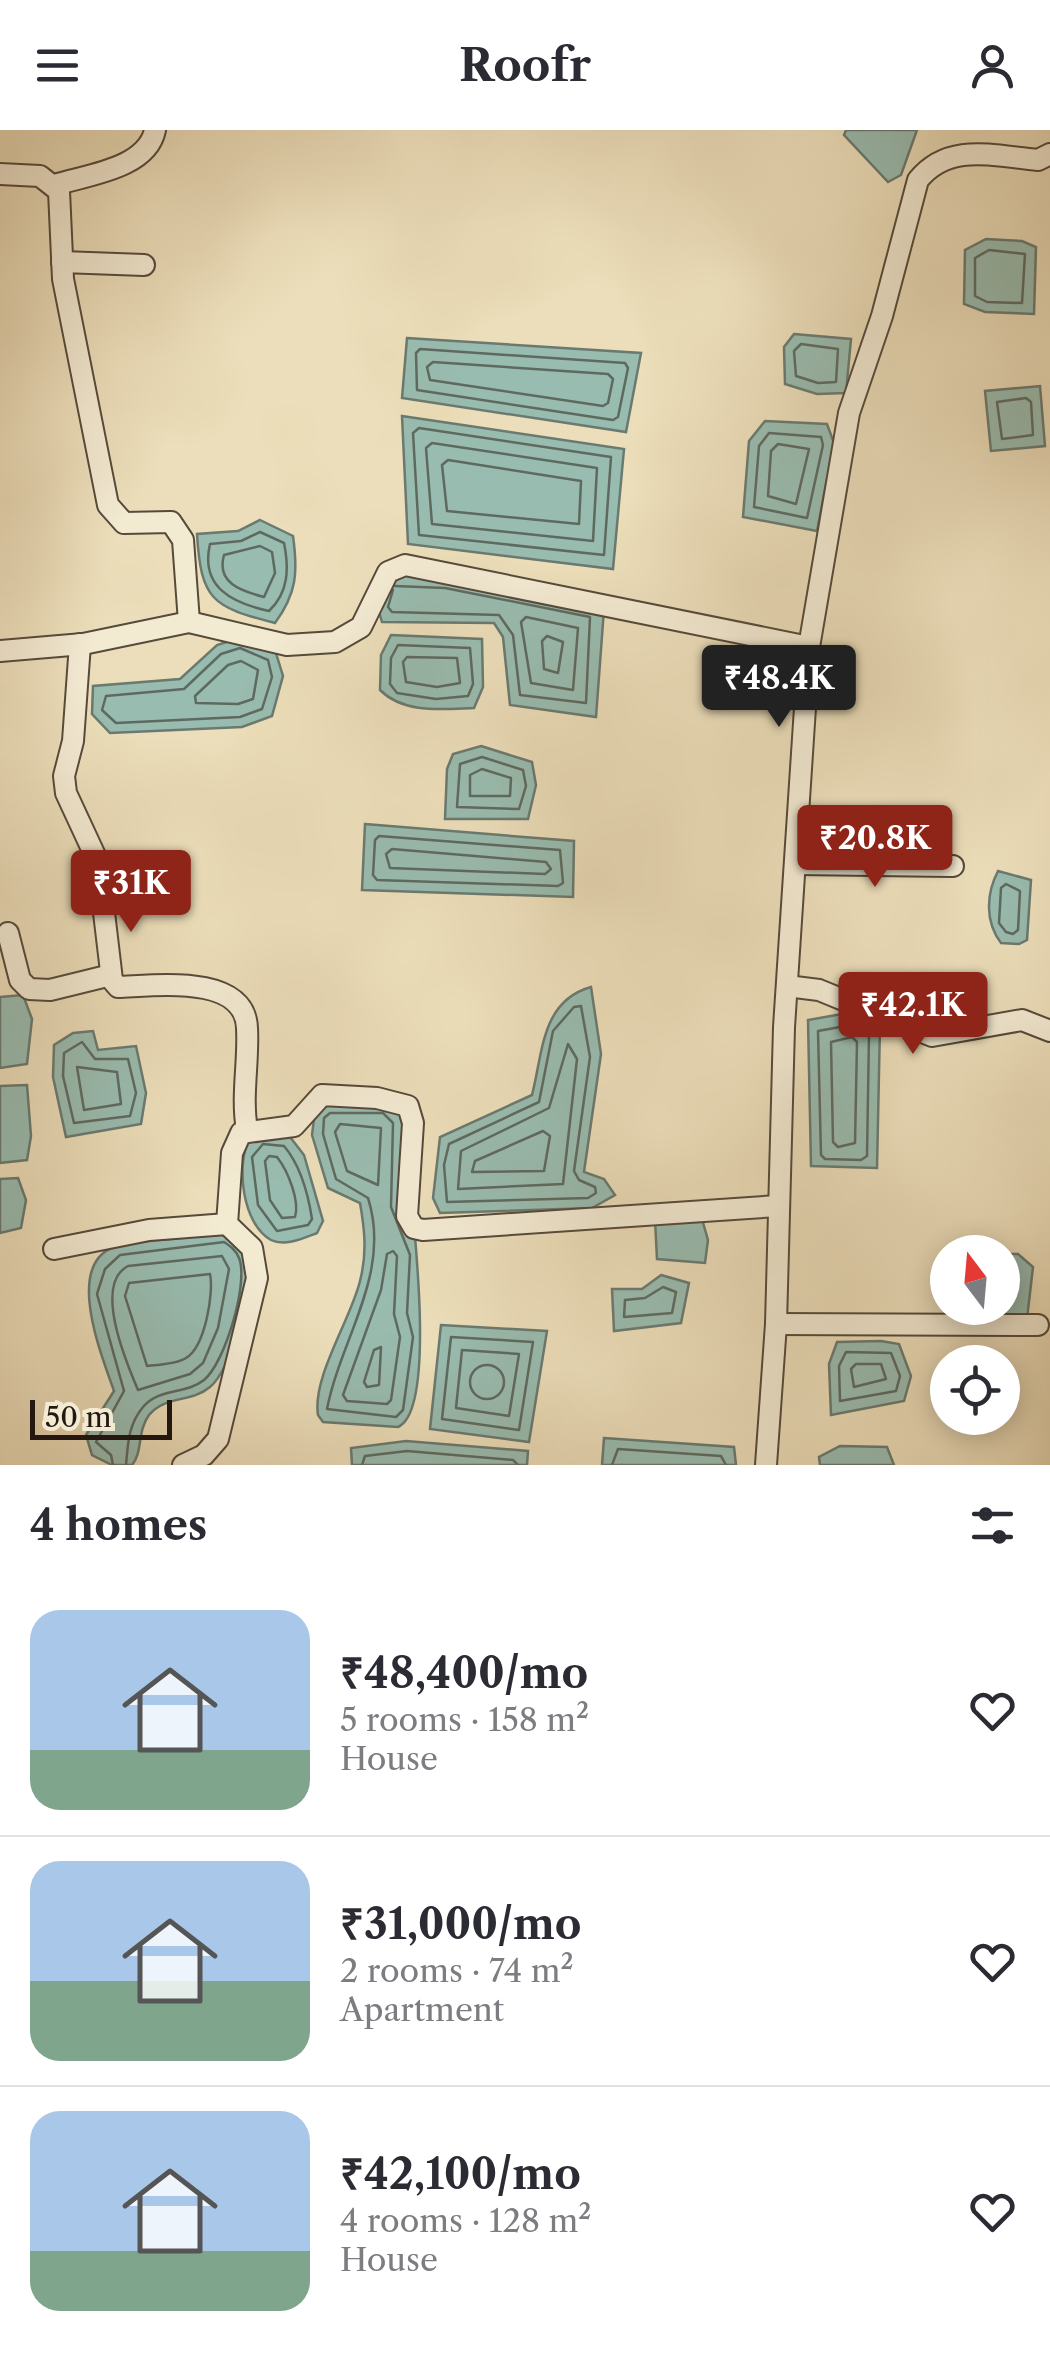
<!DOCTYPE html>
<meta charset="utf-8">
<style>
:root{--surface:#fff;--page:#f7f7f7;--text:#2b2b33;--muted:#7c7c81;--line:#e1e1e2;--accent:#8f2418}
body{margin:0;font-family:"Libre Caslon Text",serif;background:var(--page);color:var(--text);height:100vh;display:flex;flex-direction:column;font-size:38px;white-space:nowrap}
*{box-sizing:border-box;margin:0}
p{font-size:32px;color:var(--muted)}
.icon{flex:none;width:55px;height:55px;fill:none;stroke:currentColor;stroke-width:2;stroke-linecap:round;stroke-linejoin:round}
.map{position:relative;height:1335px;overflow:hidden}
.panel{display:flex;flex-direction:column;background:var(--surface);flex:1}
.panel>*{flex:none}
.needle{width:65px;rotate:344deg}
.tools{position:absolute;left:930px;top:1105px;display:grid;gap:20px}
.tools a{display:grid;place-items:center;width:90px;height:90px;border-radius:50%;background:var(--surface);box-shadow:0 5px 25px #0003;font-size:50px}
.scale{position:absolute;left:30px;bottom:25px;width:142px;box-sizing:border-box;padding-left:10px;border:5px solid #241811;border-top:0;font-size:28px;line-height:35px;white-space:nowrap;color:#241811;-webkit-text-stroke:8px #f3ead2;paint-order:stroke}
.price{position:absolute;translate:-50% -85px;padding:0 22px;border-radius:10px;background:var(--accent);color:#fff;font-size:32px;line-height:65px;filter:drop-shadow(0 2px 5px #0008)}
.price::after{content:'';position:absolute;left:50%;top:60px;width:30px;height:22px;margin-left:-15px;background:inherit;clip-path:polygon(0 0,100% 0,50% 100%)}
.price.active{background:#222;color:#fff}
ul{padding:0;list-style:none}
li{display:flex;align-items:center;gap:30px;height:250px;padding:0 30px}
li+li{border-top:2px solid var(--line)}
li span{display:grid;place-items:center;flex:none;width:280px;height:200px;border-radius:30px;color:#555}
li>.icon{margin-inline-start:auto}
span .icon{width:120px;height:120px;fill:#fffc;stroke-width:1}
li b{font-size:42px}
h2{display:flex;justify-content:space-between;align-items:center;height:120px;padding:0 30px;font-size:42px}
header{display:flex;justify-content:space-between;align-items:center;height:130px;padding:0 30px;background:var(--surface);font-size:45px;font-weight:700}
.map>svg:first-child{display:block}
</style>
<header><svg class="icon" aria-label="menu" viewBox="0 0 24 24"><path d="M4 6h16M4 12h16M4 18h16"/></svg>Roofr<svg class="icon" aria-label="person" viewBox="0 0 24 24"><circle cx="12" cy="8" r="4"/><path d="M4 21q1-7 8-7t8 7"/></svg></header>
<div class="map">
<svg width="1050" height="1335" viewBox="0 0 1050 1335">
<rect width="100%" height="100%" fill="#ecdeba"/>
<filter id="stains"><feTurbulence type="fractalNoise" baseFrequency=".002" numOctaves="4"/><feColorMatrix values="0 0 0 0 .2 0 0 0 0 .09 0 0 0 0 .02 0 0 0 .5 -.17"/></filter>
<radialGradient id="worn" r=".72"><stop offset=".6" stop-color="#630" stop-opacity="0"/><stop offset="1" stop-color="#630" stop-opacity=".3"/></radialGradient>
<g fill="#99bcb0" stroke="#6a7a70" stroke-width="2.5">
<polygon points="846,0 917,0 901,45 888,52 844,5"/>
<polygon points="986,109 1022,111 1036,117 1034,184 985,182 964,174 965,120"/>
<polygon points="794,204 851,209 846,263 817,264 785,254 784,217"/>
<polygon points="407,208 641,223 626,302 402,268"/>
<polygon points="1040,256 1045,316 991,321 985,261"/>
<polygon points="402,286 624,319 613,439 408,414"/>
<polygon points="765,291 827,294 834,313 817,401 743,387 749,311"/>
<path d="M260 390 293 406C298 442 297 463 275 493 212 477 201 470 197 404L238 401Z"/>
<polygon points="396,445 445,448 604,479 596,587 510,575 503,507 494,493 382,492 378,478"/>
<path d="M391 505 482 509 483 557 474 578C442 579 404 584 380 560L381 525Z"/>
<polygon points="242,507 275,520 283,546 272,586 242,597 110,603 92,584 93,556 180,549 217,515"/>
<polygon points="481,616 532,632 536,655 528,689 445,689 447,639 453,624"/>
<polygon points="365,694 574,711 573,767 362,760"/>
<path d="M998 741 1031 750 1027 810 1019 814 1001 813C985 792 986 764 998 741Z"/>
<path d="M591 857 601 924 584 1042 604 1049 615 1065 592 1078 440 1083 433 1068 440 1007 532 965C543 923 541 871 591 857Z"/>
<polygon points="23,865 32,889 27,934 0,938 0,867"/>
<polygon points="842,884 861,885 880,895 877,1038 811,1036 808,890"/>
<polygon points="93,901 98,920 136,916 146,963 141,994 66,1007 53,947 54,915 73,903"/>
<polygon points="27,955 31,1006 27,1030 0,1033 0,956"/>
<path d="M325 973 400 978 404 992C407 1041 442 1278 398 1297L323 1292 318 1285C312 1247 351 1189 360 1151 367 1124 365 1101 360 1073L328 1058 312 1005 315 981Z"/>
<path d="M276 1004 290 1007 304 1025 323 1091 317 1103C304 1108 285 1117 271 1110 242 1094 236 1035 249 1009Z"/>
<polygon points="18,1048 26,1070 21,1098 0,1103 0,1049"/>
<polygon points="702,1089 708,1110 705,1133 657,1129 655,1090"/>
<path d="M223 1101C238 1110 247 1117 251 1135 256 1160 230 1241 210 1257 191 1273 166 1265 149 1285 137 1301 143 1322 132 1335H112L92 1325 86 1305 114 1261C102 1226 60 1126 122 1115 156 1108 190 1110 223 1101Z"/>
<polygon points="1003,1124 1018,1124 1033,1137 1027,1189 992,1186 967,1178 1002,1178"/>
<polygon points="661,1145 689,1153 681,1193 614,1201 612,1159 642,1159"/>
<polygon points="441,1195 547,1201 529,1312 430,1299"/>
<polygon points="881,1211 899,1214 911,1246 904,1271 831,1285 829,1234 837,1212"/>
<polygon points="604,1308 734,1317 736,1335 602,1335"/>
<polygon points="406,1311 528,1321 527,1335 352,1335 351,1318"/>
<polygon points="840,1316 887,1317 894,1335 820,1335 819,1327"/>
</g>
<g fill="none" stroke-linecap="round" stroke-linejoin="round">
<g stroke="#5e6a60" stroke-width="2.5">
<polygon points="989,120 1025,124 1022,173 987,172 975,166 975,128"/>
<polygon points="801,214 838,219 836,252 818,253 796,246 794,221"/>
<polygon points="420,219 625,233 628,238 618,287 613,290 417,260 416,223"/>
<polygon points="433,232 608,244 613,249 608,273 603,276 430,250 427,237"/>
<polygon points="1026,268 1031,272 1033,305 1002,309 997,272"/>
<polygon points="419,298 611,327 604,425 419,405 413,303"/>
<polygon points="769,303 821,307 823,315 807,388 754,377 759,316"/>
<polygon points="432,313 597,338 593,411 432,394 426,318"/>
<polygon points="778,314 809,319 796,374 768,366 771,321"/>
<polygon points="448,330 581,351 579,394 447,381 442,335"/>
<path d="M260 402 284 413C289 438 289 462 269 481 232 473 200 457 210 414L241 411Z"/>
<path d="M260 416 272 422 275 443 264 467C241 461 216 453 224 425Z"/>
<polyline points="393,460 388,477 392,482 499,485 513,505 520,565 586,573 590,487 445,458 395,456"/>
<polygon points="526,487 578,498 573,560 531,553 521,492"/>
<polygon points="547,506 563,512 558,543 544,539 542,511"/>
<polygon points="398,515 470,518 473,554 468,566 436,569 397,563 390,554 391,528"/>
<polygon points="240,518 268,530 272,547 262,579 240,587 116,593 102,580 106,566 184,559 221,524"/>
<polygon points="407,527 457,528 460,553 437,557 406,552 403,532"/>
<polygon points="241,531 258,540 253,569 238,574 196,573 195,566 228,535"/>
<polygon points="482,627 523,640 526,656 519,679 457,677 460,634"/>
<polygon points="482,639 511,648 510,666 470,666 470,645"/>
<polygon points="379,706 560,720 563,753 558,756 377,750 373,745 375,710"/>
<polygon points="392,719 546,732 551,739 545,744 390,738 386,724"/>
<polygon points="1006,754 1020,761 1018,800 1013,804 1006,802 999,793 1001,758"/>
<polygon points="581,876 590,927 574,1041 579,1050 595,1057 596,1063 588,1068 447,1072 444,1035 449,1014 539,972 553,901 574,877"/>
<polygon points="857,894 869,904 867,1026 861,1030 825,1029 821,1025 818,901"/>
<polygon points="852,907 857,912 855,1013 838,1017 833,1012 831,912"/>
<polygon points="82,912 95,929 128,929 136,963 130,986 74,993 63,946 64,923"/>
<polygon points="568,914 577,929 563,1054 458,1059 461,1021 549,978"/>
<polygon points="77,937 117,942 121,974 84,980"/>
<path d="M330 983H383L393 993 391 1077 410 1125 407 1183 413 1207 403 1280 396 1287 327 1279C341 1207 392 1143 368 1068L336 1049 323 1004 324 988Z"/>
<polygon points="340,994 381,998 378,1055 347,1041 335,1002"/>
<polygon points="543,1001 550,1006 544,1041 472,1042 475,1031"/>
<path d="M263 1014 284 1016C301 1036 308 1063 312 1089L308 1095 277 1101 258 1075 252 1027Z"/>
<path d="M269 1026 277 1027C288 1041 300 1071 295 1087L282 1088 270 1070 265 1031Z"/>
<polygon points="393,1121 397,1126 394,1184 400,1207 391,1270 387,1274 347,1271 343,1265 381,1160 387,1124"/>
<path d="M222 1126 229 1139 218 1198 203 1233 190 1244 138 1260C126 1232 93 1154 128 1136Z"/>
<path d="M210 1144C214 1163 205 1217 186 1228 177 1234 157 1235 147 1236L125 1166 129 1153Z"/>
<polygon points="663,1157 676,1162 672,1183 624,1187 625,1170 645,1168"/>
<polygon points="451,1207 533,1212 519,1300 442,1289"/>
<polygon points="381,1217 379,1255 367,1257 364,1252 374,1220"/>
<polygon points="462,1220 519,1224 509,1286 456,1278"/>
<polygon points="846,1222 891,1223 900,1246 896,1261 840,1271 839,1236"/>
<polygon points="856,1234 881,1234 886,1249 854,1257 851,1239"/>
<circle cx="487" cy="1252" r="17"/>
<path d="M113 1335 111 1325 96 1312 124 1261 97 1164 105 1139 120 1125 224 1112C230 1116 236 1120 239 1128 249 1152 225 1233 204 1250 185 1265 160 1257 143 1277 128 1295 128 1314 126 1335"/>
<polyline points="362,1335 365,1326 407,1321 513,1330 518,1335"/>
<polyline points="612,1335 618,1319 721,1326 726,1335"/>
</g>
<defs>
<g id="minor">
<polyline points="0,44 40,46 59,61 63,149 108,375 124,393 171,392 183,410 189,492"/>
<path d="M55 55C86 45 147 39 155 0"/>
<polyline points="62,132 144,135"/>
<path d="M80 514 73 611 64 646 66 663 98 732 112 850 118 857C153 856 245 843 247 898 249 932 241 966 247 1000"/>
<polyline points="0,521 83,514 189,492 287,515 335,512 361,497 388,442 405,435 809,517"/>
<polyline points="797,734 953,736"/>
<polyline points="8,803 20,850 29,859 50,860 111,845"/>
<polyline points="787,856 819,860 932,906 1022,890 1050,901"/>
<polyline points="54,1119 149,1100 227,1094"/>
<polyline points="776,1194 1038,1195"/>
<polyline points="183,1335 204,1325 218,1309 257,1148 252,1118 227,1094 232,1023 241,1003 294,996 322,965 377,968 408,976 413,993 407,1086 414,1098 423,1100 778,1076"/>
<path d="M766 1335 776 1194 784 897 809 517 849 283 882 186 918 50C949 12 993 26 1038 30L1050 24"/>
</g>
</defs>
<use href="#minor" stroke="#564a3b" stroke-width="24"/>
<use href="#minor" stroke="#f3ead2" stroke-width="20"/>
</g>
<rect width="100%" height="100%" filter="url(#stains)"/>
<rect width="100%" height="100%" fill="url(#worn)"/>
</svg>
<div class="tools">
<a><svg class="needle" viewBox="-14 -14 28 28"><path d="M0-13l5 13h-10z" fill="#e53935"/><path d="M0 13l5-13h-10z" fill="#7c7c81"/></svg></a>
<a><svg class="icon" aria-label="locate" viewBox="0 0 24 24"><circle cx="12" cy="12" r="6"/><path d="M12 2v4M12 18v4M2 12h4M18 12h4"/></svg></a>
</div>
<div class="scale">50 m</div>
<b class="price active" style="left:779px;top:600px">₹48.4K</b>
<b class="price" style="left:875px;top:760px">₹20.8K</b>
<b class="price" style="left:131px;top:805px">₹31K</b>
<b class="price" style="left:913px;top:927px">₹42.1K</b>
</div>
<section class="panel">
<h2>4 homes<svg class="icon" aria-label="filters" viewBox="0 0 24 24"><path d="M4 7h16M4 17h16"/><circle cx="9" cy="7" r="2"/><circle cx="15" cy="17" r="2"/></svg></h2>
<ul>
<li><span style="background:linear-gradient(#a9c7e8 70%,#7fa58c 0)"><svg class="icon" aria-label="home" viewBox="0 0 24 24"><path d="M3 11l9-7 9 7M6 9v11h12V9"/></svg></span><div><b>₹48,400/mo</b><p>5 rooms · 158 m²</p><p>House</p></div><svg class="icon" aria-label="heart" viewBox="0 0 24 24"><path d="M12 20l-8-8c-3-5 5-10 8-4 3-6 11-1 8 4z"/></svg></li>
<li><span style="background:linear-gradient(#a9c7e8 60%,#7fa58c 0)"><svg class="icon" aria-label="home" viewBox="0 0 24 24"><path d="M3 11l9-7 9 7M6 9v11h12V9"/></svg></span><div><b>₹31,000/mo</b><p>2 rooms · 74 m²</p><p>Apartment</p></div><svg class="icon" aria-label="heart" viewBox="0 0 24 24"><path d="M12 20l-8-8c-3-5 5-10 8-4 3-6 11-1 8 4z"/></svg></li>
<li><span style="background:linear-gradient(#a9c7e8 70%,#7fa58c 0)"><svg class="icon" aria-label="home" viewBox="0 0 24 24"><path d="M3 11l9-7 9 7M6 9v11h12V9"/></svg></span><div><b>₹42,100/mo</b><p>4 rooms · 128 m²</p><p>House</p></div><svg class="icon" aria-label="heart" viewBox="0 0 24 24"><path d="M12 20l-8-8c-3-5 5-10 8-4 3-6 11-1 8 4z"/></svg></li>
</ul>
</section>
